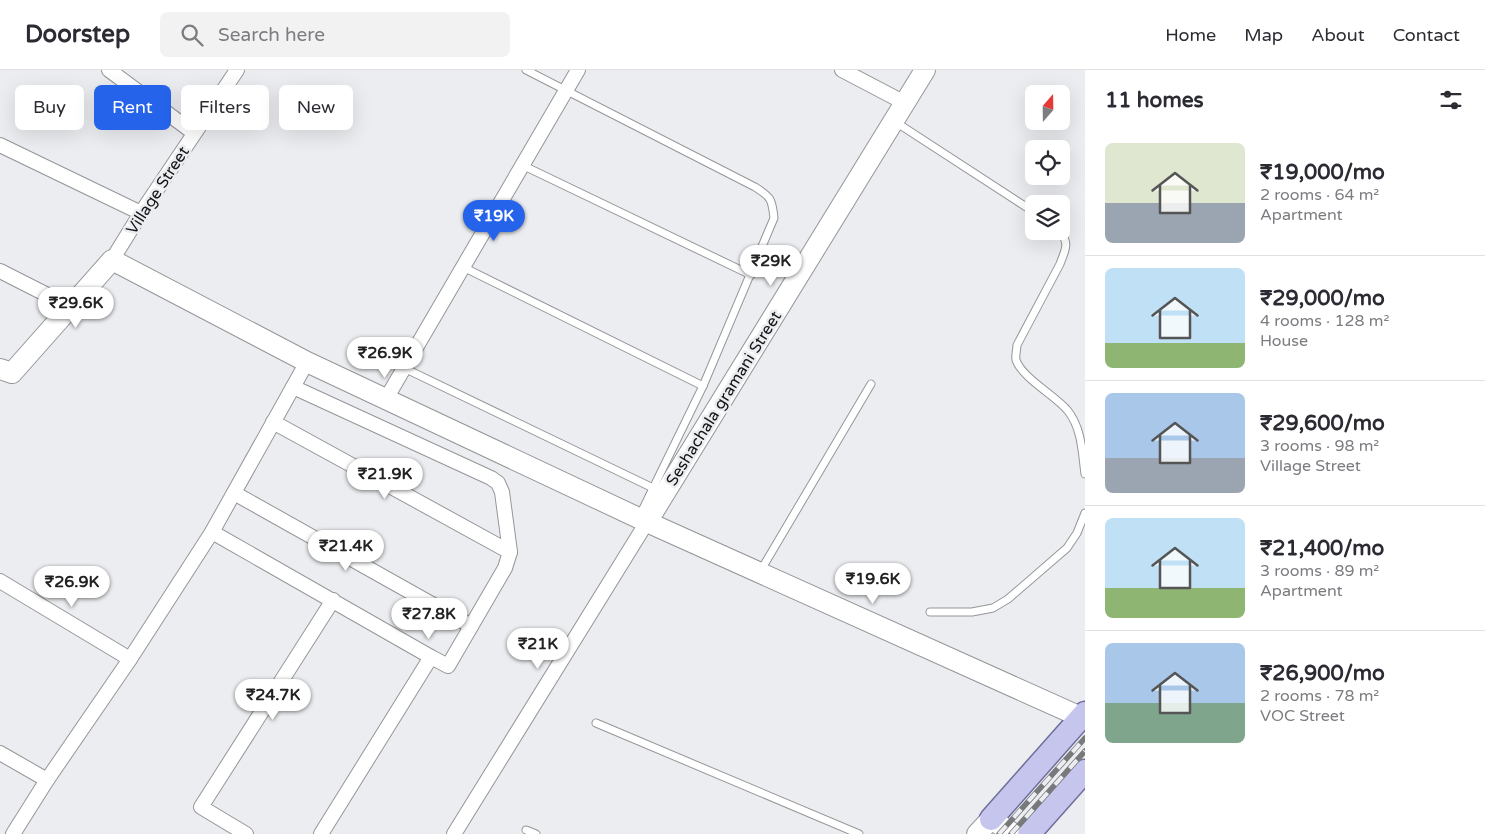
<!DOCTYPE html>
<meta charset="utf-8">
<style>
:root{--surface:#fff;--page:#f2f2f3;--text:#2b2b33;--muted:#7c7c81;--line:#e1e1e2;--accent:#2563eb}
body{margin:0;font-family:"Varela Round",sans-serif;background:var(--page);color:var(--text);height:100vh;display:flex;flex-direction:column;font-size:19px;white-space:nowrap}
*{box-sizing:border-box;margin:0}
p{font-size:16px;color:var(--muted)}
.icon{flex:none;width:28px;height:28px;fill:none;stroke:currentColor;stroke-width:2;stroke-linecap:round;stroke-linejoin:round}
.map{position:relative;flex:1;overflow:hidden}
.details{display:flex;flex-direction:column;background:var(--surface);width:400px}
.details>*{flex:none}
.banner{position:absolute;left:15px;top:15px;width:475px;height:45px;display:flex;gap:10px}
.needle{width:32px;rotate:20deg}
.buttons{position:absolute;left:1025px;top:15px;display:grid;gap:10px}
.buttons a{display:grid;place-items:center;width:45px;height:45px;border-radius:8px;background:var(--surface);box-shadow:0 5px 20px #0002;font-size:25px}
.price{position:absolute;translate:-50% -42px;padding:0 11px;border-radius:18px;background:#fff;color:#222;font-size:16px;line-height:32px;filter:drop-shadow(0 1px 2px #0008)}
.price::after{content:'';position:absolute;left:50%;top:30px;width:15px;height:11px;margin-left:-8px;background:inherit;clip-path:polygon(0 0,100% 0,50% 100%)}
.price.selected{background:var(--accent);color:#fff}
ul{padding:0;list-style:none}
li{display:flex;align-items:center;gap:15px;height:125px;padding:0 20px}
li+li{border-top:1px solid var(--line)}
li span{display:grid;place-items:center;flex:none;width:140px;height:100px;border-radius:8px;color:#555}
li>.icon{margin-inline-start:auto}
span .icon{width:60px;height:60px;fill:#fffc;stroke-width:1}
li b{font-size:21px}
h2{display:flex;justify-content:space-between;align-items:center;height:60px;padding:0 20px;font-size:21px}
.chip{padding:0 18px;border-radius:8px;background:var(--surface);box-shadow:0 5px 20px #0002;font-size:18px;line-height:45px}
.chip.selected{background:var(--accent);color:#fff}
header{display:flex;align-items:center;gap:30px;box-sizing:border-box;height:70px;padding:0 25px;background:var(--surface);border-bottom:1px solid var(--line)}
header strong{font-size:24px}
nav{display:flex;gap:28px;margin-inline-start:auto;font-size:18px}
.search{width:350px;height:45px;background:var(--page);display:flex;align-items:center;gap:12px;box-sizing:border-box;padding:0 18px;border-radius:8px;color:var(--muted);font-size:19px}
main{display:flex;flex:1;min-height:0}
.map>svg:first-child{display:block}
</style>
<header>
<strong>Doorstep</strong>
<div class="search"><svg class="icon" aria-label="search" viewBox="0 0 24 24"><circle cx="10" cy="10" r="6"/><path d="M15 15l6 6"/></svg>Search here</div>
<nav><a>Home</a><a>Map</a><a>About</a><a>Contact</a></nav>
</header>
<main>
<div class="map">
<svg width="1085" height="764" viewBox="0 0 1085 764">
<rect width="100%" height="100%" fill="#ebedf0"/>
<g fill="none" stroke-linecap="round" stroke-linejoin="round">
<defs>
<g id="lane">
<path d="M526 0 755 117C771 127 772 129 774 148L703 316 639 447"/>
<polyline points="894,51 1034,142"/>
<polyline points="522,95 751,205"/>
<path d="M1060 161C1070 174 1065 180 1060 194L1017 275C1017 279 1015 286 1016 290 1022 308 1056 326 1068 341 1082 359 1082 382 1085 404"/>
<polyline points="463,197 703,316"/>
<polyline points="404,298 653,418"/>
<polyline points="761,500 871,314"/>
<polyline points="930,542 972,542 993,538 1008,529 1067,478 1077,463 1085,443"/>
<polyline points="596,653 859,764"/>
<polyline points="526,760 536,764"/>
</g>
<g id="street">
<polyline points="109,0 194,63"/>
<polyline points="842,0 905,33"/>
<polyline points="0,75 141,143"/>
<polyline points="112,190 141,143 237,0"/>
<polyline points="0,201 71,237"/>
<polyline points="293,317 491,408 498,413 502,422 510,482 505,498 448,596 431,587"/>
<polyline points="386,329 578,0"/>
<polyline points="273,352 510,482"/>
<polyline points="234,423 471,556"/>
<polyline points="212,462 431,587 321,764"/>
<polyline points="0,511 130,589"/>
<polyline points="0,683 47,710"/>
<polyline points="13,764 47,710 130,589 212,462 307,292"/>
<polyline points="246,764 201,737 333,530"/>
<polyline points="454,764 647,452"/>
</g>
<g id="secondary">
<polyline points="0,299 12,303 112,190 307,292 647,452 1085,649"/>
<polyline points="647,452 925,0"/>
<polyline points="977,764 991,749 1014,764"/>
</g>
<g id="primary">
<polyline points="991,749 1085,643"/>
<polyline points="1029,764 1085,701"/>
</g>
</defs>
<use href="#lane" stroke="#949698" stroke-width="9"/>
<use href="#street" stroke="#949698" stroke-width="16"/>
<use href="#secondary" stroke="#949698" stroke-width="22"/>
<use href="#primary" stroke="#6e6e9b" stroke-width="25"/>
<use href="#lane" stroke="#fff" stroke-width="7"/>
<use href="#street" stroke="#fff" stroke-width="14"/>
<use href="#secondary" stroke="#fff" stroke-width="20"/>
<use href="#primary" stroke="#c5c5ee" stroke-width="22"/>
<defs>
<g id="rail">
<polyline points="999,764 1085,668"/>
<polyline points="1011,764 1085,681"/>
</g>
</defs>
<use href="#rail" stroke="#78797b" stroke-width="5.5"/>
<use href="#rail" stroke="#ebedf0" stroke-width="4" stroke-dasharray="11" stroke-linecap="butt"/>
</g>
<g text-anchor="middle" stroke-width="5" stroke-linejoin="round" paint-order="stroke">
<g font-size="16" fill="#151516" stroke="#ebedf0">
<text transform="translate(157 120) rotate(-57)" y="6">Village Street</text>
<text transform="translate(723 328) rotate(-58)" y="6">Seshachala gramani Street</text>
</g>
</g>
</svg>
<div class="buttons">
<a><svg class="needle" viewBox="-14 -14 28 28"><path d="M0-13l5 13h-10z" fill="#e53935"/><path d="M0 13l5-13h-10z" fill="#7c7c81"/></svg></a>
<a><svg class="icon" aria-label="locate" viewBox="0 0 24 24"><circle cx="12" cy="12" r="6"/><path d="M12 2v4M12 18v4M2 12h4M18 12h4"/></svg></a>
<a><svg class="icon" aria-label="layers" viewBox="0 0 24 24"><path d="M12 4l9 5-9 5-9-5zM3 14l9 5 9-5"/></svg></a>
</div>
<b class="price selected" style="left:494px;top:172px">₹19K</b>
<b class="price" style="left:771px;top:217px">₹29K</b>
<b class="price" style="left:76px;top:259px">₹29.6K</b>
<b class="price" style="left:385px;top:309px">₹26.9K</b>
<b class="price" style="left:385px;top:430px">₹21.9K</b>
<b class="price" style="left:346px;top:502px">₹21.4K</b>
<b class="price" style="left:873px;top:535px">₹19.6K</b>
<b class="price" style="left:72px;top:538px">₹26.9K</b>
<b class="price" style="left:429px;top:570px">₹27.8K</b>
<b class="price" style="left:538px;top:600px">₹21K</b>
<b class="price" style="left:273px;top:651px">₹24.7K</b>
<div class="banner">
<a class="chip">Buy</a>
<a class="chip selected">Rent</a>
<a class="chip">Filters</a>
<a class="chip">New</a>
</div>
</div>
<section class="details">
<h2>11 homes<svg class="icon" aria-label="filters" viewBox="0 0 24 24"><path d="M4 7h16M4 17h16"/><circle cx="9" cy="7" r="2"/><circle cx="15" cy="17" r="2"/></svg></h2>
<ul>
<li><span style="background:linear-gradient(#dfe7d0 60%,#9aa5b1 0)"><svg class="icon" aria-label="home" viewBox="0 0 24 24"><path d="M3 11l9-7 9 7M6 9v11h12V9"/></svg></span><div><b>₹19,000/mo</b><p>2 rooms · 64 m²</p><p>Apartment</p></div></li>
<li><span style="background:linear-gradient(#bfe0f5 75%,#8fb573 0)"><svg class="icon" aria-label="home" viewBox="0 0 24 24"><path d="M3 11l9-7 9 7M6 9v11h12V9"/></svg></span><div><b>₹29,000/mo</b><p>4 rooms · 128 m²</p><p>House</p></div></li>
<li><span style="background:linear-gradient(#a9c7e8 65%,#9aa5b1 0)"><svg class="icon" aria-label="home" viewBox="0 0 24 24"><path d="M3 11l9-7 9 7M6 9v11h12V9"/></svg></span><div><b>₹29,600/mo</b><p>3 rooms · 98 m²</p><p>Village Street</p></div></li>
<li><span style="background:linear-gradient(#bfe0f5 70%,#8fb573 0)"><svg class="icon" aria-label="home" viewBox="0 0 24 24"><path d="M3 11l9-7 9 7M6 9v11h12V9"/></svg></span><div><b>₹21,400/mo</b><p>3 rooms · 89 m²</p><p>Apartment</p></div></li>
<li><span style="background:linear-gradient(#a9c7e8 60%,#7fa58c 0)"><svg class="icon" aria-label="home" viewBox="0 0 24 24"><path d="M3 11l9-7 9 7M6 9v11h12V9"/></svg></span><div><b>₹26,900/mo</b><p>2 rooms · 78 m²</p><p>VOC Street</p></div></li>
</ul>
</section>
</main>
